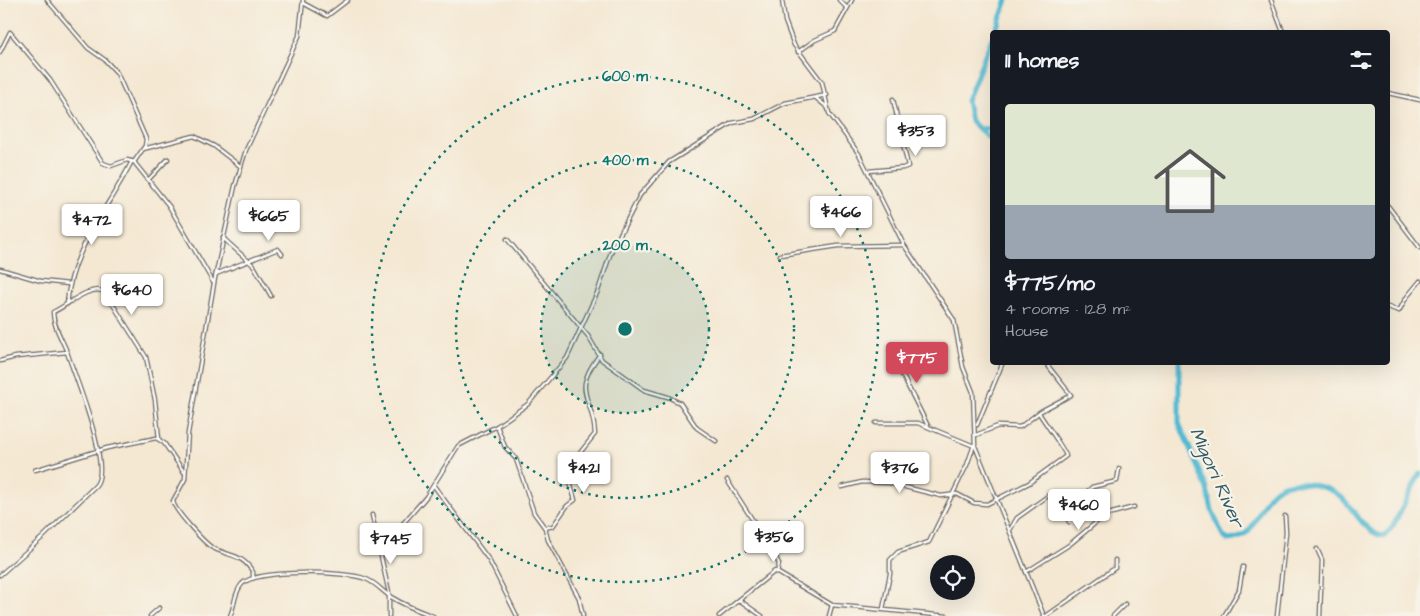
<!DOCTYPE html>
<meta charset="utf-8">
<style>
:root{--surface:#171b24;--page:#242831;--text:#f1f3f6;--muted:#9ea1a6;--line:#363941;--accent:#d1495b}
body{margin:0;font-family:"Architects Daughter",sans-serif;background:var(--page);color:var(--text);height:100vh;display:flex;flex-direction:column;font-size:19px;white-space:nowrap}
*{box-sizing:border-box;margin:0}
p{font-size:16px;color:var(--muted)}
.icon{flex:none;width:28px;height:28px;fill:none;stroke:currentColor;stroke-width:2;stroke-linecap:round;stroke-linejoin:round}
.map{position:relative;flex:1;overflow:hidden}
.panel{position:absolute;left:990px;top:30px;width:400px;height:335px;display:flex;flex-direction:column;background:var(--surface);border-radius:5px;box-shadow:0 5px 20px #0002}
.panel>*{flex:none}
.buttons{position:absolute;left:930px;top:555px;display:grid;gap:10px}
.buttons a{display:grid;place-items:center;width:45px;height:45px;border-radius:50%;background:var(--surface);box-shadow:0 5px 20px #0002;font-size:25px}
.price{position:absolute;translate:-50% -42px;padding:0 11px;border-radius:5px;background:#fff;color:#222;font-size:16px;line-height:32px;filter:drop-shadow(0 1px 2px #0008)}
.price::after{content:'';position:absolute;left:50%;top:30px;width:15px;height:11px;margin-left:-8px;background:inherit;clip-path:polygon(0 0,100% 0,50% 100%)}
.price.current{background:var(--accent);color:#fff}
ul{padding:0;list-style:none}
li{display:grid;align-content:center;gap:10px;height:265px;padding:0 15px}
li+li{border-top:1px solid var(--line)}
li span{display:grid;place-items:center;height:155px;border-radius:5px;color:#555}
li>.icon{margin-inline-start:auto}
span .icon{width:90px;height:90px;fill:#fffc;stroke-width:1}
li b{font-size:21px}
h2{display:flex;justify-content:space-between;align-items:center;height:60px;padding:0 15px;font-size:21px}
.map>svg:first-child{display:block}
</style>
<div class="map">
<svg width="1420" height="616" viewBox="0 0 1420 616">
<rect width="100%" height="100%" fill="#f7f3e8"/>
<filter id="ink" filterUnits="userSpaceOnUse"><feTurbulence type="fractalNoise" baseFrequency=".02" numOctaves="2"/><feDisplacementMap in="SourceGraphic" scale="10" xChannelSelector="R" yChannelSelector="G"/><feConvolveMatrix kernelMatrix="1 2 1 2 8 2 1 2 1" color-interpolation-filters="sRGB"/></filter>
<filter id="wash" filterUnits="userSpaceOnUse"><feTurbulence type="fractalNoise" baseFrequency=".0096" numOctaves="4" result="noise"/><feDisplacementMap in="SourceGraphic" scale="20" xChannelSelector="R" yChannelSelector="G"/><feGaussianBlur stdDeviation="1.12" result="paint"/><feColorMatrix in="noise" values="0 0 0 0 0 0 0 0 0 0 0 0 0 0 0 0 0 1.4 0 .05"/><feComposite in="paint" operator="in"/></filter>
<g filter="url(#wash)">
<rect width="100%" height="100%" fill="#f4e8d3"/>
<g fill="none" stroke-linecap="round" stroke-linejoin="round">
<g stroke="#53b9d2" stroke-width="5">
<polyline points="995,32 1007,0"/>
<polyline points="992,38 967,101 971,121 992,141"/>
<polyline points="979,129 992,128"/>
<path d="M1179 362V423L1207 489 1212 510 1222 534 1228 540C1267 539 1252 480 1300 483 1313 484 1330 488 1340 496 1353 507 1366 536 1385 536L1393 526 1420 473"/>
</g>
</g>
</g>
<g filter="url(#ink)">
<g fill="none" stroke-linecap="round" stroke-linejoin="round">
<defs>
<g id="minor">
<polyline points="47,0 88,48 105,60 117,73 146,139 145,146 134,162"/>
<polyline points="782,0 785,21 794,45 822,82 829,113 859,154 904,245 954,320 963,367 973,392 975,446 1044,616"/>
<polyline points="839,0 847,8"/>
<polyline points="303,3 327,16 348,0"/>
<polyline points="0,52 10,32 50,80 103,163 111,166 127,160 134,162 169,206 213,282"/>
<polyline points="798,52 815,40 835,31 852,0"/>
<polyline points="1388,93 1420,100"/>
<polyline points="816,98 827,107"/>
<polyline points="143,149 194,136 214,146 240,166"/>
<polyline points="868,171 903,168 908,166 893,99"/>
<polyline points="149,179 168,159"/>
<polyline points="223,238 254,266 271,296"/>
<polyline points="507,239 588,336 602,360 644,390 668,397 680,403 697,428 716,441"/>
<polyline points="780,255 838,246 904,245"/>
<polyline points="0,269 41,281 69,284"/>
<polyline points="216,274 278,249 282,254"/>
<path d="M67 304C71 249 108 209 132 161"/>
<polyline points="1388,307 1399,311 1406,298 1420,281"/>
<polyline points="890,351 928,426"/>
<polyline points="0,361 16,357 67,352"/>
<polyline points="876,423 918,423 974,446"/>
<polyline points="977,425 1003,362"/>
<polyline points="497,426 505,447 516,459 534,513 545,528 548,540 579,598 583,616"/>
<polyline points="976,435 998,426 1020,427 1041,411 1071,395 1045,362"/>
<polyline points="35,470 107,448 156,438 164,443 184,472"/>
<polyline points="727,480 775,555 779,564 777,573"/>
<polyline points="434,486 489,560 517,616"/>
<path d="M842 487 862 482 889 483 941 496 957 494 974 503 987 504 1029 483 1066 456C1066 452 1043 420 1039 413"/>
<polyline points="372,515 389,593 389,616"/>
<path d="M545 528 553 526 567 506 575 500 571 486V464L595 434C593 394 570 394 600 354"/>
<polyline points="1010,530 1017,518 1052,493 1059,498 1069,522 1076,523 1080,518 1081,498 1092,487 1117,481 1119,469"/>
<polyline points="1317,549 1322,560 1320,616"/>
<polyline points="380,550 426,497 458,446 497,426 528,404 567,358 598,291 611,252 640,195 669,162 732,123 754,119 785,103 827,95"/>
<polyline points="1026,572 1069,545 1105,515 1134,507"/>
<path d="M0 575 44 536 96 485C112 465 75 377 67 352 62 339 53 326 53 312 67 306 89 284 105 292L146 357 155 400 159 439"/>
<path d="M253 578V572C241 553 230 557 213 548 205 544 173 509 173 501L185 479 188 433 215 278 235 186 246 150 299 36 303 0"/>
<polyline points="739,600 762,616"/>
<polyline points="883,609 890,574 890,560 898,552 929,542 967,465 974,445"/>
<polyline points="150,616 159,608"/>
<path d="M230 616C235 606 234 592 242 584 256 569 347 571 366 579 376 583 382 591 391 597 404 605 419 611 433 616"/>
<polyline points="719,616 775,571 832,605 947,616"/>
<polyline points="829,616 832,605"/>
<polyline points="1046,616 1115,568 1115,560"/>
<polyline points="1113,616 1125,604"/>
<polyline points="1224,616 1239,590 1243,567"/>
<polyline points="1277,616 1286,533 1285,516"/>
</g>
<g id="tertiary">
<polyline points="1271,0 1283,32"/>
<polyline points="1388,206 1420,248"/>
</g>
</defs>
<use href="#minor" stroke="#68635c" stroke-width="5"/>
<use href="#tertiary" stroke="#68635c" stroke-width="5"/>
<use href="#minor" stroke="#fff" stroke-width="2.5"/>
<use href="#tertiary" stroke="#fff" stroke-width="2.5"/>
</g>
</g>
<circle cx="625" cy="329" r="84" fill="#0f766e" fill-opacity=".12"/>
<g fill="none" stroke="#0f766e" stroke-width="2.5" stroke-dasharray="2.5 5">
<circle cx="625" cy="329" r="84"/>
<circle cx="625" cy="329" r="169"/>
<circle cx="625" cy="329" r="253"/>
</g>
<g text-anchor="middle" stroke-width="4.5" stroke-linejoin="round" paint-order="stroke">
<g font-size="19" font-style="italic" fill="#325b65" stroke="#f7f3e8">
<text transform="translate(1218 477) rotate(66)" y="7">Migori River</text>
</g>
</g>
<circle cx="625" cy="329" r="8" fill="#0f766e" stroke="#f7f3e8" stroke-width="2.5"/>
<g font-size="15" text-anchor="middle" font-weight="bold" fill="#0f766e" stroke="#f7f3e8" stroke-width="4.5" stroke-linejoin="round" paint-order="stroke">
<text x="625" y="81">600 m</text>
<text x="625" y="165">400 m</text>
<text x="625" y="250">200 m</text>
</g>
</svg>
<div class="buttons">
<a><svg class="icon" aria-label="locate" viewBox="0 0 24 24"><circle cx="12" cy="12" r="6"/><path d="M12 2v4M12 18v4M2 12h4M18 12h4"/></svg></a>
</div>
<b class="price" style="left:916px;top:157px">$353</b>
<b class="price" style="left:841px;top:238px">$466</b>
<b class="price" style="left:269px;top:242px">$665</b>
<b class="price" style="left:92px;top:246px">$472</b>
<b class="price" style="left:132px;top:316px">$640</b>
<b class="price current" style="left:917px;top:384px">$775</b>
<b class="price" style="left:584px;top:494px">$421</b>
<b class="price" style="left:900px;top:494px">$376</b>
<b class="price" style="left:1079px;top:531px">$460</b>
<b class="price" style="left:774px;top:563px">$356</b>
<b class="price" style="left:391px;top:565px">$745</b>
<section class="panel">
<h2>11 homes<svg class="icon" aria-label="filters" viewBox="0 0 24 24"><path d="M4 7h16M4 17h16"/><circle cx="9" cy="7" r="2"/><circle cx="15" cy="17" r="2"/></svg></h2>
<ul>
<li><span style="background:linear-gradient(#dfe7d0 65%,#9aa5b1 0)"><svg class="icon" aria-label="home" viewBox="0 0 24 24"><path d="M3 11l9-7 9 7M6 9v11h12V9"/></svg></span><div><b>$775/mo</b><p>4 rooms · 128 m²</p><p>House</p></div></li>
</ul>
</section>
</div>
